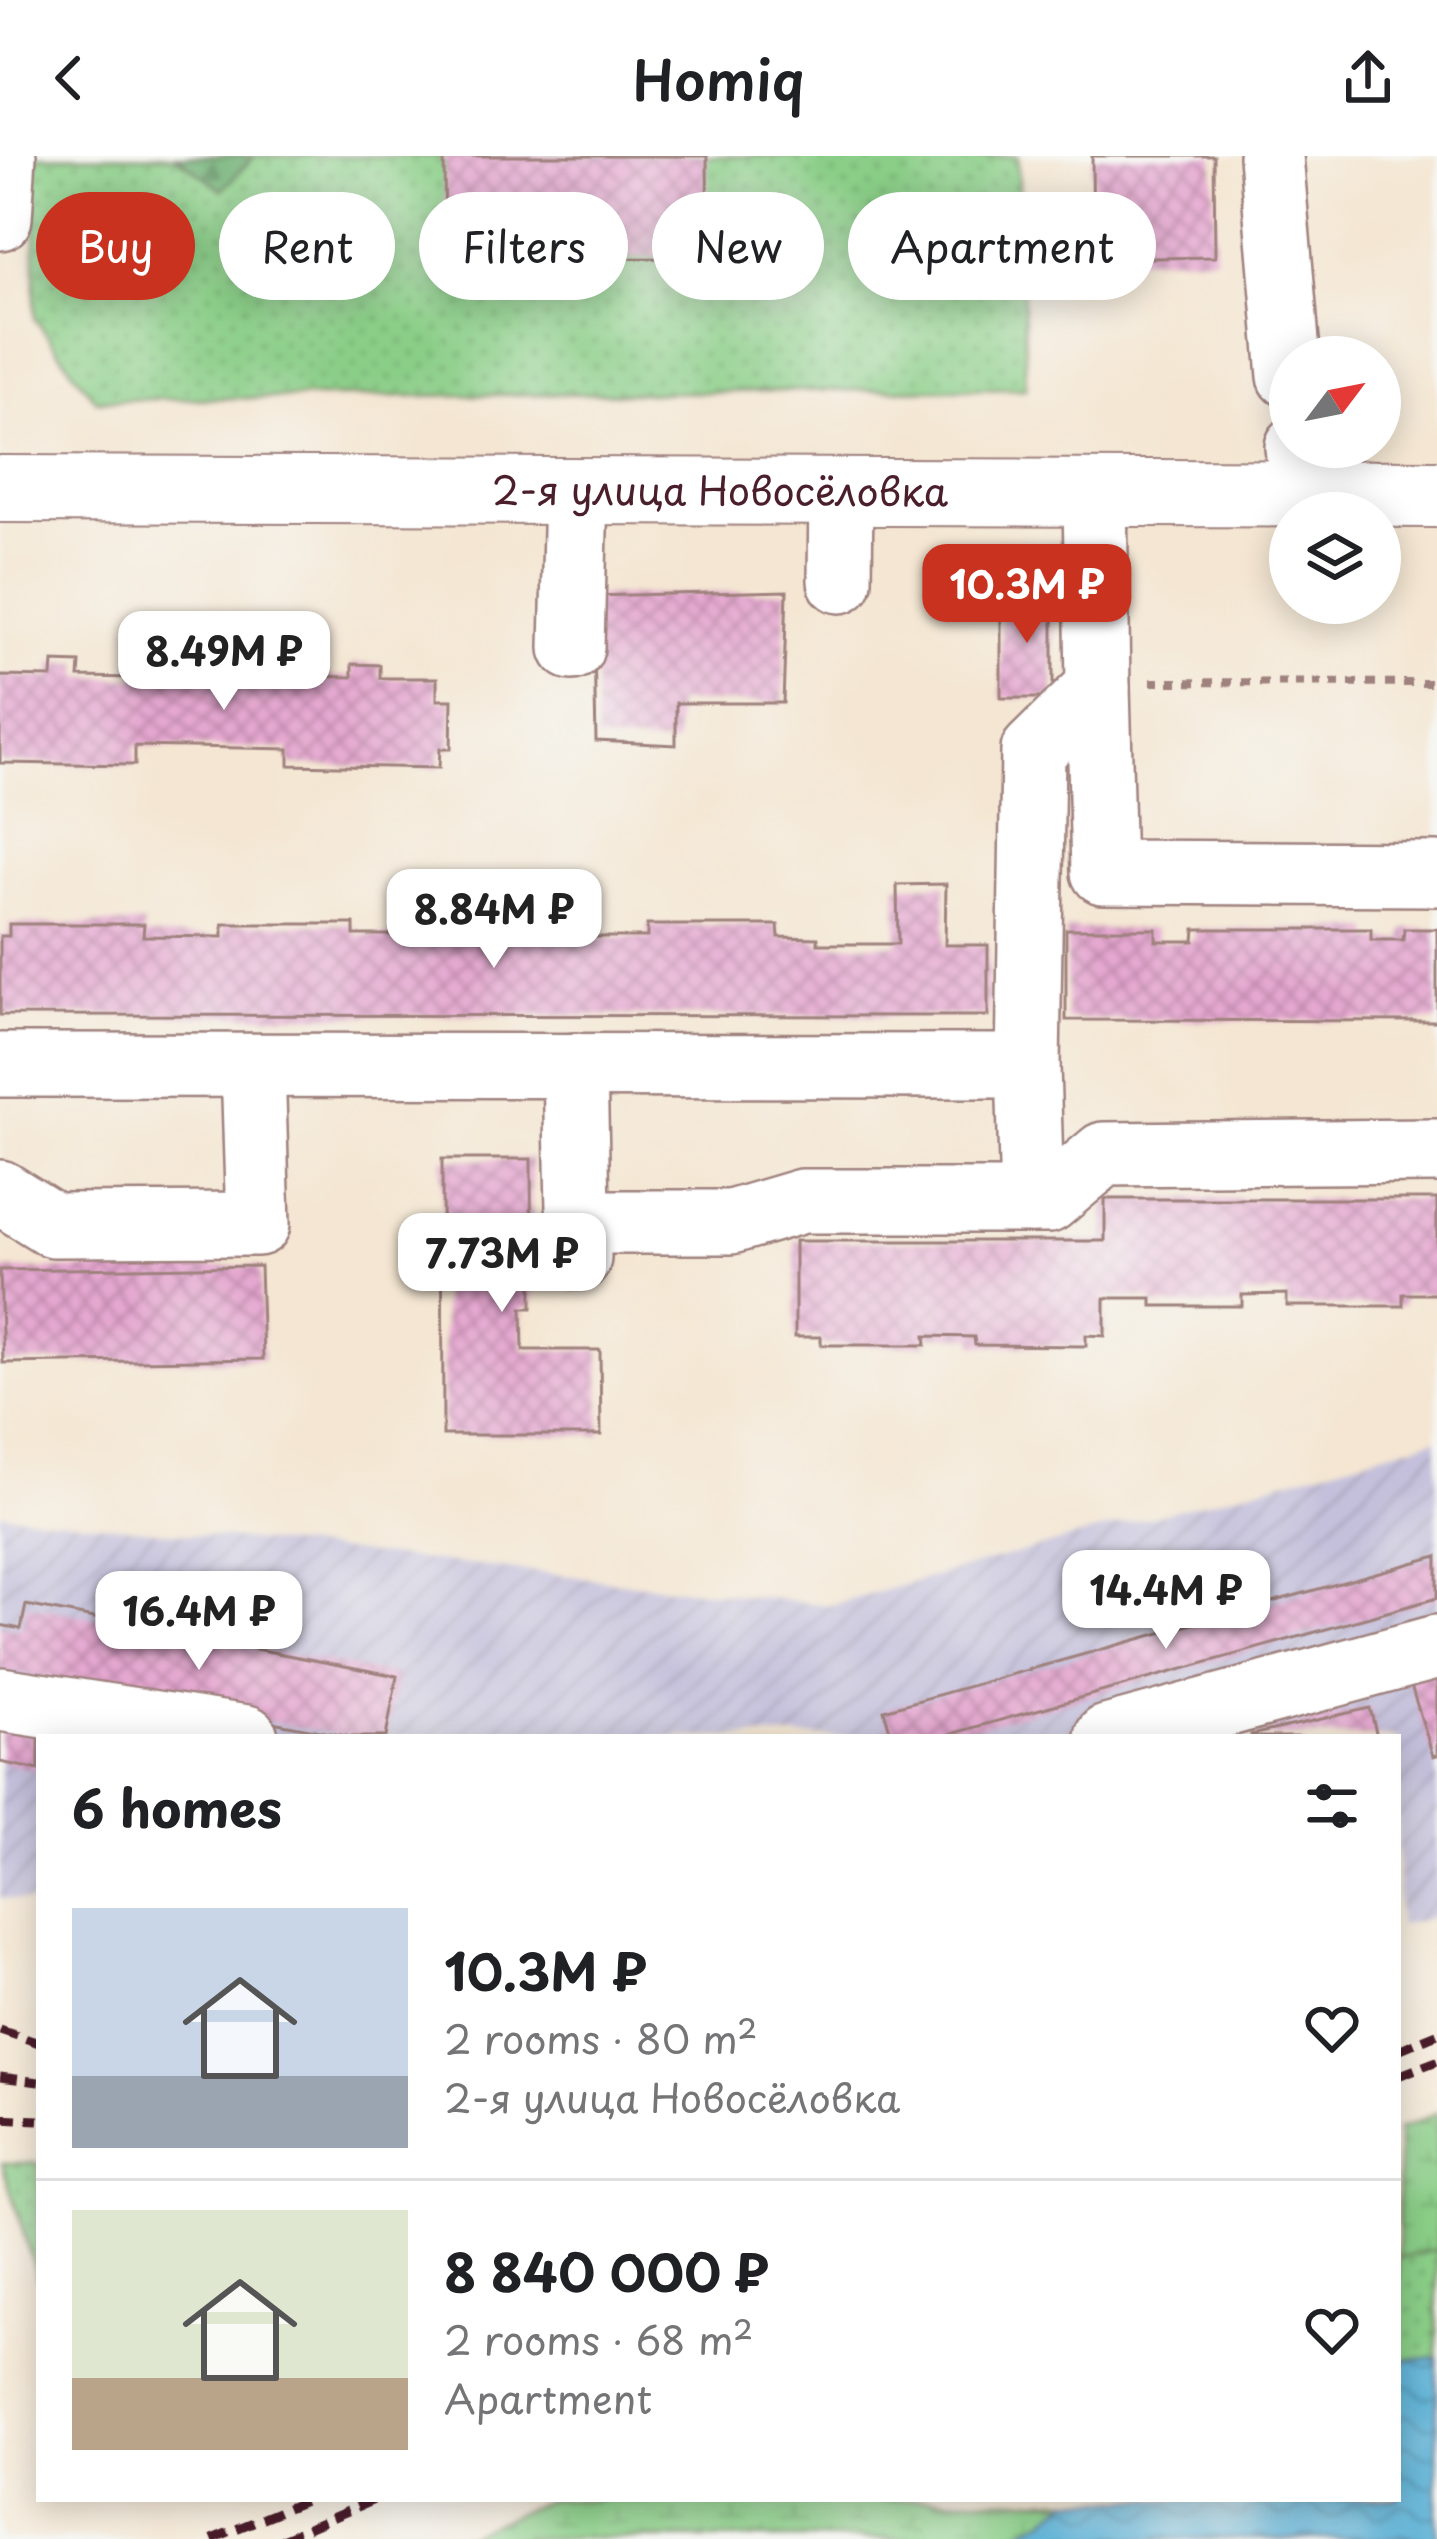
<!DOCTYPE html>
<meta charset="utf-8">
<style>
:root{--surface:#fff;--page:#f2f2f2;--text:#202124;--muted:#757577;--line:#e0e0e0;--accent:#c8321e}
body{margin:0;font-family:"Playpen Sans",sans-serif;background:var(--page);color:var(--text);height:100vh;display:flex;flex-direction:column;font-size:45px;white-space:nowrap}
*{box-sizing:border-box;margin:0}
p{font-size:39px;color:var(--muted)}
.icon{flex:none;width:66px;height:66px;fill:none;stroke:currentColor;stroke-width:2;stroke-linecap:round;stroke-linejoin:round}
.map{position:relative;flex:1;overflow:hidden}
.drawer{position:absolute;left:36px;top:1578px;width:1365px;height:768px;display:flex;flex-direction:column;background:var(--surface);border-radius:0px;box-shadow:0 6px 30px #0003}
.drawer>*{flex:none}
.top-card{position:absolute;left:36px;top:36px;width:1365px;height:108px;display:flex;gap:24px}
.needle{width:78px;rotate:58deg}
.fabs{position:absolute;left:1269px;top:180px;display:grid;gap:24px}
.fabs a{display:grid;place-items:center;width:132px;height:132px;border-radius:50%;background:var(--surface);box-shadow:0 6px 30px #0003;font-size:60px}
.price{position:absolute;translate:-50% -102px;padding:0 27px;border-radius:24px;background:#fff;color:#222;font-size:39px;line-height:78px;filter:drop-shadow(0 3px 6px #0008)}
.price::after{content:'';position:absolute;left:50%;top:72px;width:36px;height:27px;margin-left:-18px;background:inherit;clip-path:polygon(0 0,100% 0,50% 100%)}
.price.selected{background:var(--accent);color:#fff}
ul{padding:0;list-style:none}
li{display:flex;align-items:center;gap:36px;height:300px;padding:0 36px}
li+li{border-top:3px solid var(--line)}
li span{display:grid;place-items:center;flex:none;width:336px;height:240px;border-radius:0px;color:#555}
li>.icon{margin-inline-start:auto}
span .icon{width:144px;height:144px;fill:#fffc;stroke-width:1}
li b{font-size:51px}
h2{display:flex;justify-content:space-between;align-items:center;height:144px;padding:0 36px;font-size:51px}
.pill{padding:0 42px;border-radius:54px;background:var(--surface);box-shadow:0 6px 30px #0003;font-size:42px;line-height:108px}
.pill.selected{background:var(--accent);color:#fff}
header{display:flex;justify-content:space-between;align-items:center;height:156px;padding:0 36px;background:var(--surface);font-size:54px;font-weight:600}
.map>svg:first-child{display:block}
</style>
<header><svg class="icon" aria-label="back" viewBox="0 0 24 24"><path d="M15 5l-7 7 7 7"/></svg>Homiq<svg class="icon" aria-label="share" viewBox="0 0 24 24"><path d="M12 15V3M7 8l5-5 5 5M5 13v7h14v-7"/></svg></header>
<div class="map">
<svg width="1437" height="2383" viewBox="0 0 1437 2383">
<defs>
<pattern id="industrial-furrows" width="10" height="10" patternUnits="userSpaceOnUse" patternTransform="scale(3)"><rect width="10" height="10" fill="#c4c0db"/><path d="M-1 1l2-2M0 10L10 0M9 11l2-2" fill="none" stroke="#aaa5bc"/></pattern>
<pattern id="grass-dots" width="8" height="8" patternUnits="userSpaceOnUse" patternTransform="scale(3)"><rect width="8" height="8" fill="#8ace87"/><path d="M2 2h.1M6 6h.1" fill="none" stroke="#79b075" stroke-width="1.8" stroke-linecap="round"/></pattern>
<pattern id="forest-firs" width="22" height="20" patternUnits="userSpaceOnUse" patternTransform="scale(3)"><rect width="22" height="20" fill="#6fb174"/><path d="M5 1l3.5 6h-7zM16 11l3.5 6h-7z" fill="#5d8f5f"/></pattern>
<pattern id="wetland-marsh" width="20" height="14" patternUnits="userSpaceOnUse" patternTransform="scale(3)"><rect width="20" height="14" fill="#8ace87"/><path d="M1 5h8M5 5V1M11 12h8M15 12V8" fill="none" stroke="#79b075"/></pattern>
<pattern id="water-waves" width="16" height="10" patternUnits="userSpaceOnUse" patternTransform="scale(3)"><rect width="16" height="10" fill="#5ab0d6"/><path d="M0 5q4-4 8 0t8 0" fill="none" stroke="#4c8fae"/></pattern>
<pattern id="building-cross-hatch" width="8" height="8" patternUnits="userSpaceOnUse" patternTransform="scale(3)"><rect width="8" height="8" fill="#e5a7d0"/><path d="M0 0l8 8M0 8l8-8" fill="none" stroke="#bc87a9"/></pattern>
</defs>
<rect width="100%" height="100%" fill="#f6f6f2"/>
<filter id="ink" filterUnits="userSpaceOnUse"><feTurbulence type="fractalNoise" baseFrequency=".00833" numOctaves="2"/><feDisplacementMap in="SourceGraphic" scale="24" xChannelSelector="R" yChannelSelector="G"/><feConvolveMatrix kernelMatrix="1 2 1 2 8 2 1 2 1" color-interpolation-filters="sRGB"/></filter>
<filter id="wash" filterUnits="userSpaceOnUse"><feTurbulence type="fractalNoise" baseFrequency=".004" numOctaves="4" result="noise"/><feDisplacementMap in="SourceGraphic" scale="48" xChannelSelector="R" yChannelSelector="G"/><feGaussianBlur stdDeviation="2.7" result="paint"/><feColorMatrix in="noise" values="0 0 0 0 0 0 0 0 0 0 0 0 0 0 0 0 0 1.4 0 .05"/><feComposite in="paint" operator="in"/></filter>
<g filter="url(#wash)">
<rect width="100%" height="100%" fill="#f4e6d2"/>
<polygon fill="url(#industrial-furrows)" points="1437,1282 1437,1760 1398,1770 1398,1581 39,1581 39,1747 0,1742 0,1357 831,1449"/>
<g fill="url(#grass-dots)" stroke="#6a7659" stroke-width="3">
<polygon points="35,0 176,0 222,33 254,0 1018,0 1026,232 95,244 35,163"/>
<polygon points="2,2007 39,2007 39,2127"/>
<polygon points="1437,2094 1437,2202 1398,2204 1398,2102"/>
</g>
<polygon fill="url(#forest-firs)" stroke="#5c6850" stroke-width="3" points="176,0 254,0 222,34"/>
<g fill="url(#wetland-marsh)" stroke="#6a7659" stroke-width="3">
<polygon points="1437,1957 1437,2094 1398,2102 1398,1974"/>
<polygon points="549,2343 1070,2343 1049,2361 1004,2383 459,2382"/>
</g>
<polygon fill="url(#water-waves)" stroke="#526880" stroke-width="3" points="1437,2202 1437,2383 1004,2383 1048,2361 1070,2343 1398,2343 1398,2204"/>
<g id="blocks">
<g fill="url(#building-cross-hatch)">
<polygon points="444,0 707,0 708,102 445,103"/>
<polygon points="1092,0 1214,0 1215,101 1093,103"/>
<polygon points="787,435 783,547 676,547 676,589 596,585 593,440"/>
<rect x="1001" y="438" width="52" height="104"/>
<polygon points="197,487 226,487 226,501 292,502 292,520 352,521 352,508 380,509 380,522 437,522 437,544 452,544 451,593 440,593 439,612 289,609 289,593 135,590 135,609 0,607 0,520 52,521 53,506 80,507 79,521 135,522 135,499 196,500"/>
<polygon points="946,728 945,789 988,789 988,860 0,859 0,780 9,780 9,768 144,768 143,780 223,781 223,768 354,768 354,779 435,779 434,768 567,768 567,781 647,781 647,769 778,769 779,781 818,782 818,788 898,788 897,729"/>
<polygon points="1066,773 1156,773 1156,785 1194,785 1195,773 1371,773 1371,784 1403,784 1404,773 1437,773 1437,865 1066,864"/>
<polygon points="442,1003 531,1003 532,1152 522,1152 523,1194 600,1194 601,1279 443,1279"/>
<polygon points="1105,1043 1437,1043 1437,1138 1403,1138 1403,1150 1287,1150 1287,1138 1242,1139 1242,1150 1152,1150 1152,1142 1105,1142 1105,1180 1086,1179 1086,1190 975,1189 974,1181 925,1180 926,1189 821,1189 821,1181 795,1181 795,1085 1105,1085"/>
<polygon points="260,1110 263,1203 3,1207 0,1114"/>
<polygon points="1437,1400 1437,1442 940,1581 892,1581 884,1554"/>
<polygon points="26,1449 397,1520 386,1581 351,1581 0,1514 0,1469 21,1473"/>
<polygon points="1437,1511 1437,1599 1433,1600 1408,1520"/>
<polygon points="1370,1552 1377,1581 1251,1581 1251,1579"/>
<polygon points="0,1566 68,1581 39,1581 39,1614 0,1606"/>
</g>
</g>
</g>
<g filter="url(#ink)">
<use href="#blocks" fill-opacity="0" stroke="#9f827e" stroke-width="3"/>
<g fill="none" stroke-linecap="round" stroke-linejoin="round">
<defs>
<g id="minor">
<polyline points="1271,0 1290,220"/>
<polyline points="0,62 4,0"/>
<polyline points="1297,291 1302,337"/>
<polyline points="840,425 841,337"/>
<polyline points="572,492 576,335"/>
<polyline points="1098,531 1103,716 1437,718"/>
<polyline points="0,909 1028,910 1033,595 1098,531 1095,338"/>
<polyline points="575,909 579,1102"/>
<polyline points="1028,910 1032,1045"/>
<polyline points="0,1036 53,1069 258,1068 253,910"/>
<polyline points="578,1066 731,1066 802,1045 1048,1045 1104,998 1437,995"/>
<polyline points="0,1543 246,1581"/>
<polyline points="1107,1581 1437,1491"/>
</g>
<g id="major">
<path id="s1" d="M0 333 1437 338"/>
</g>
</defs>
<use href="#minor" stroke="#9f827e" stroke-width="68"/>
<use href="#major" stroke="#9f827e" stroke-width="70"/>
<polyline stroke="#9f827e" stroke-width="8" stroke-dasharray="9 9" stroke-linecap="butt" points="1151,526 1437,527"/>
<use href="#minor" stroke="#fff" stroke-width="63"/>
<use href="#major" stroke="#fff" stroke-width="66"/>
<g stroke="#4a1f2b" stroke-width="9" stroke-dasharray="18 9" stroke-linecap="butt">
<polyline points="0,1874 39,1887"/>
<polyline points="1398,1894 1437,1878"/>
<polyline points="1398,1920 1437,1905"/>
<polyline points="0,1921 39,1926"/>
<polyline points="0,1962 39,1964"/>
<polyline points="212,2383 309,2343"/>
<polyline points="282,2383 376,2343"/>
</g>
</g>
</g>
<g text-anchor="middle" stroke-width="9" stroke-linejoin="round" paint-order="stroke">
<g font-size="39" fill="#4a1f2b" stroke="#f6f6f2">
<text dy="14" stroke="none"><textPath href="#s1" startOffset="720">2-я улица Новосёловка</textPath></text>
</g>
</g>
</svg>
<div class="fabs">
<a><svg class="needle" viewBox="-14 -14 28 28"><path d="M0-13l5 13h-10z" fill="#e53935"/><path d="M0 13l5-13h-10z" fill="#757577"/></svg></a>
<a><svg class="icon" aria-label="layers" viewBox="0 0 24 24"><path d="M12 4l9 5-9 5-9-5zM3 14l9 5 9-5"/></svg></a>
</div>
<b class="price selected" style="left:1027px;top:490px">10.3M ₽</b>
<b class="price" style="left:224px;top:557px">8.49M ₽</b>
<b class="price" style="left:494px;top:815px">8.84M ₽</b>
<b class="price" style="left:502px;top:1159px">7.73M ₽</b>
<b class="price" style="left:1166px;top:1496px">14.4M ₽</b>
<b class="price" style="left:199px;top:1517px">16.4M ₽</b>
<div class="top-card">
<a class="pill selected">Buy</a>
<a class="pill">Rent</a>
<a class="pill">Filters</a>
<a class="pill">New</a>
<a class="pill">Apartment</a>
</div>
<section class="drawer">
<h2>6 homes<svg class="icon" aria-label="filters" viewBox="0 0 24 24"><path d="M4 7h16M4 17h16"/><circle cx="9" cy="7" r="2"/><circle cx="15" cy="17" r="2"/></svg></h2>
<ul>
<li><span style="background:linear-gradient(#c9d6e8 70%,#9aa5b1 0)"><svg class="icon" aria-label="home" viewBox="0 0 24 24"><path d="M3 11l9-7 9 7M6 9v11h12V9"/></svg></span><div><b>10.3M ₽</b><p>2 rooms · 80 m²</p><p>2-я улица Новосёловка</p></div><svg class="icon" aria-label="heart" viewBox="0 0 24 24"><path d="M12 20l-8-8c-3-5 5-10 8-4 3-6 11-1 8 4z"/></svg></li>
<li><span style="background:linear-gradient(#dfe7d0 70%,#b9a48a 0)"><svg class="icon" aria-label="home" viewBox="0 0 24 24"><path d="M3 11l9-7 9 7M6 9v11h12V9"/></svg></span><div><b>8 840 000 ₽</b><p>2 rooms · 68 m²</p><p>Apartment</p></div><svg class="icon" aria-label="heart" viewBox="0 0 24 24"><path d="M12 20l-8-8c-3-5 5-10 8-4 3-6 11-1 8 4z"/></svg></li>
</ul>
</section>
</div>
